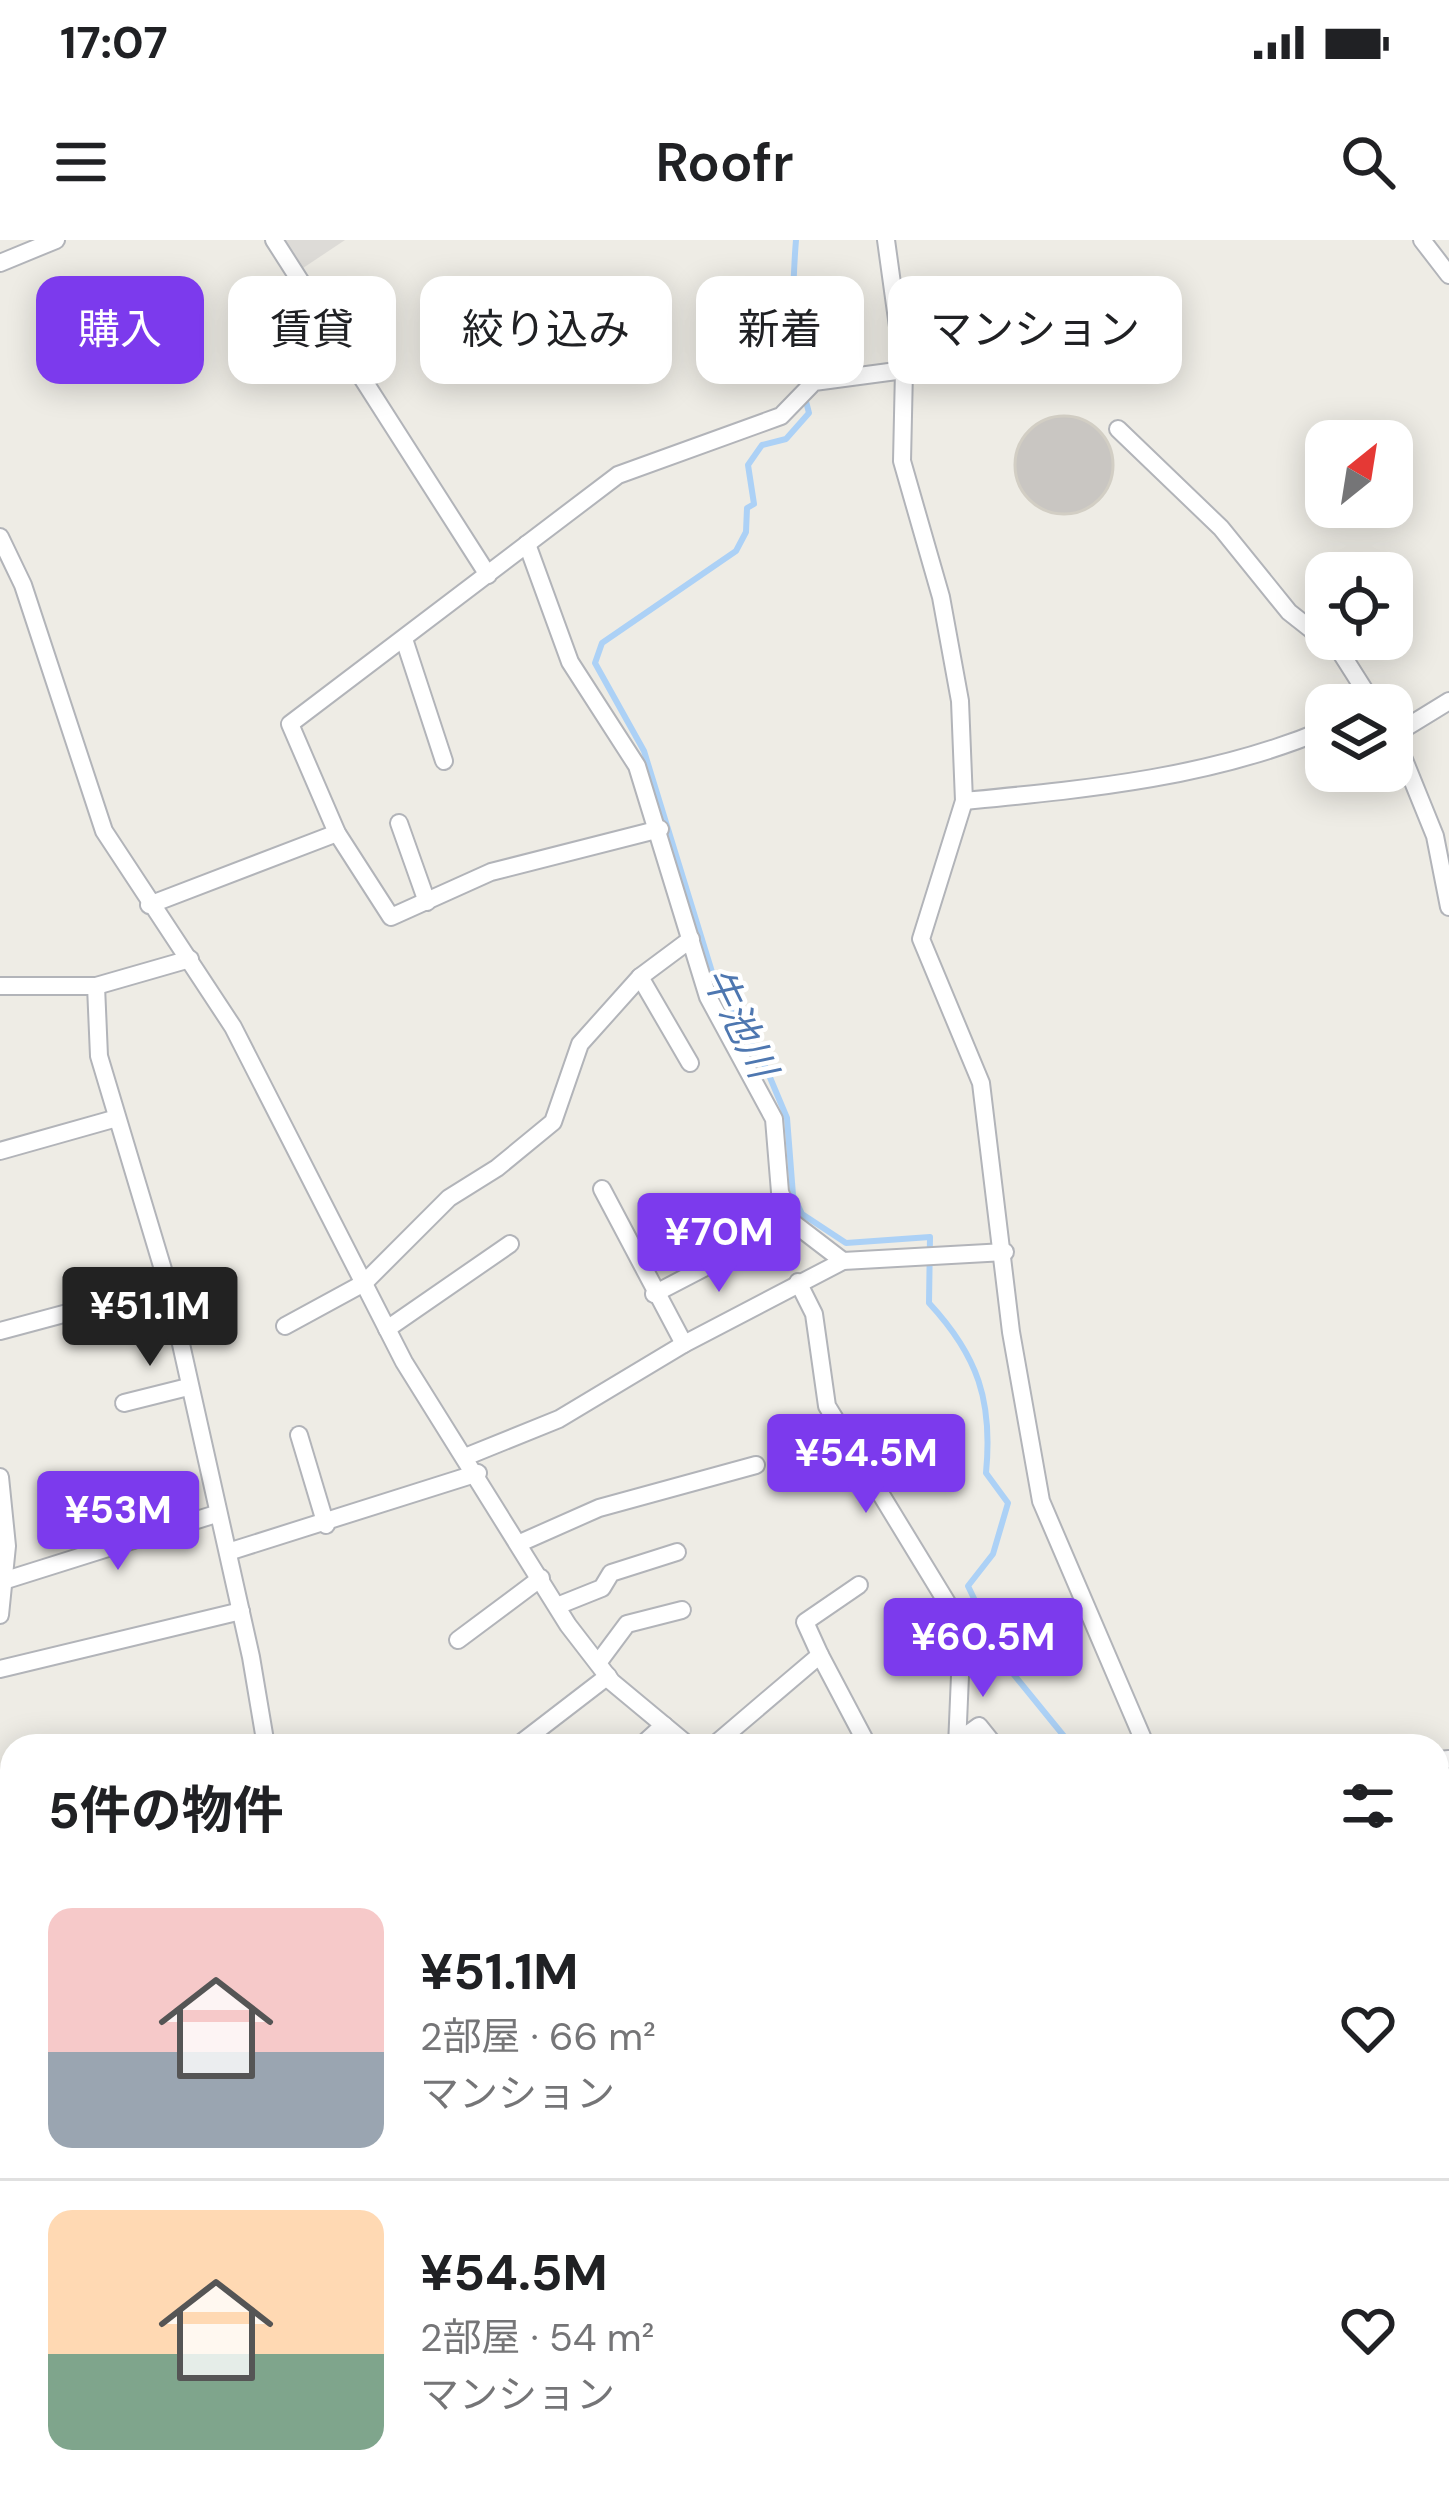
<!DOCTYPE html>
<html lang="ja">
<meta charset="utf-8">
<style>
:root{--surface:#fff;--page:#f2f2f2;--text:#202124;--muted:#757577;--line:#e0e0e0;--accent:#7c3aed}
body{margin:0;font-family:"DM Sans","Noto Sans JP",sans-serif;background:var(--page);color:var(--text);height:100vh;display:flex;flex-direction:column;font-size:45px;white-space:nowrap}
*{box-sizing:border-box;margin:0}
p{font-size:39px;color:var(--muted)}
.icon{flex:none;width:66px;height:66px;fill:none;stroke:currentColor;stroke-width:2;stroke-linecap:round;stroke-linejoin:round}
.map{position:relative;flex:1;overflow:hidden}
.details{position:absolute;left:0px;top:1494px;width:1449px;height:771px;display:flex;flex-direction:column;background:var(--surface);border-radius:36px 36px 0 0;box-shadow:0 6px 30px #0003}
.details>*{flex:none}
.banner{position:absolute;left:36px;top:36px;width:1377px;height:108px;display:flex;gap:24px}
.needle{width:78px;rotate:30deg}
.controls{position:absolute;left:1305px;top:180px;display:grid;gap:24px}
.controls a{display:grid;place-items:center;width:108px;height:108px;border-radius:24px;background:var(--surface);box-shadow:0 6px 30px #0003;font-size:60px}
.price{position:absolute;translate:-50% -102px;padding:0 27px;border-radius:12px;background:var(--accent);color:#fff;font-size:39px;line-height:78px;filter:drop-shadow(0 3px 6px #0008)}
.price::after{content:'';position:absolute;left:50%;top:72px;width:36px;height:27px;margin-left:-18px;background:inherit;clip-path:polygon(0 0,100% 0,50% 100%)}
.price.on{background:#222;color:#fff}
ul{padding:0;list-style:none}
li{display:flex;align-items:center;gap:36px;height:300px;padding:0 48px}
li+li{border-top:3px solid var(--line)}
li span{display:grid;place-items:center;flex:none;width:336px;height:240px;border-radius:24px;color:#555}
li>.icon{margin-inline-start:auto}
span .icon{width:144px;height:144px;fill:#fffc;stroke-width:1}
li b{font-size:51px}
h2{display:flex;justify-content:space-between;align-items:center;height:144px;padding:0 48px;font-size:51px}
.chip{padding:0 42px;border-radius:24px;background:var(--surface);box-shadow:0 6px 30px #0003;font-size:42px;line-height:108px}
.chip.on{background:var(--accent);color:#fff}
.status{display:flex;justify-content:space-between;align-items:center;height:84px;padding:0 60px;background:var(--surface);direction:ltr}
.status svg{height:33px;fill:currentColor}
header{display:flex;justify-content:space-between;align-items:center;height:156px;padding:0 48px;background:var(--surface);font-size:54px;font-weight:600}
.map>svg:first-child{display:block}
</style>
<div class="status"><b>17:07</b><svg viewBox="0 0 49 12"><path d="M0 12V9h3v3zM5 12V6h3v6zM10 12V3h3v9zM15 12V0h3v12zM26 1h20v11H26zM47 4h2v5h-2z"/></svg></div>
<header><svg class="icon" aria-label="menu" viewBox="0 0 24 24"><path d="M4 6h16M4 12h16M4 18h16"/></svg>Roofr<svg class="icon" aria-label="search" viewBox="0 0 24 24"><circle cx="10" cy="10" r="6"/><path d="M15 15l6 6"/></svg></header>
<div class="map">
<svg width="1449" height="2263" viewBox="0 0 1449 2263">
<rect width="100%" height="100%" fill="#eeece5"/>
<polygon fill="#dddbd7" points="284,0 345,0 303,28"/>
<g fill="none" stroke-linecap="round" stroke-linejoin="round">
<g stroke="#acd1f6" stroke-width="6">
<path d="M796 0C791 61 792 114 809 173L786 199 762 205 748 225 754 264 747 268 746 292 736 311 602 403 595 423 644 511 716 745 766 828 787 878 793 955 802 974 846 1003 930 997 929 1063C978 1116 993 1161 986 1233L1008 1263 993 1314 968 1346 1006 1425 1072 1506"/>
<polyline points="1348,2253 1351,2263"/>
</g>
</g>
<circle fill="#c9c6c2" stroke="#d2cec4" stroke-width="3" cx="1064" cy="225" r="49"/>
<g fill="none" stroke-linecap="round" stroke-linejoin="round">
<defs>
<g id="street">
<polyline points="274,0 488,335"/>
<polyline points="886,0 904,130 902,221 941,357 960,461 964,561 921,699 981,843 1011,1092 1041,1261 1146,1506"/>
<polyline points="1422,0 1449,35"/>
<polyline points="0,23 56,0"/>
<polyline points="1118,189 1221,288 1289,372 1341,413 1374,465"/>
<polyline points="0,297 23,345 104,591 233,787 404,1122 568,1385 612,1442 689,1506"/>
<polyline points="527,304 570,422 637,526 708,757 774,879 780,952 792,982 843,1021"/>
<polyline points="404,399 444,521"/>
<polyline points="1392,490 1435,596 1449,667"/>
<polyline points="1397,493 1449,461"/>
<path d="M964 561C1088 549 1210 538 1326 489"/>
<polyline points="399,583 427,662"/>
<polyline points="660,589 491,632 391,677 337,593 290,484 618,235 781,176 814,142 904,130"/>
<polyline points="149,665 337,593"/>
<polyline points="640,737 690,823"/>
<polyline points="0,746 96,746 190,719"/>
<polyline points="96,746 99,816 168,1046 251,1417 266,1506"/>
<polyline points="0,911 117,878"/>
<polyline points="602,949 684,1104"/>
<polyline points="798,1042 814,1074 827,1166 949,1366 961,1412 957,1506"/>
<polyline points="654,1054 792,982"/>
<polyline points="285,1086 364,1043 449,958 497,928 553,882 580,804 640,737 691,699"/>
<polyline points="387,1089 510,1004"/>
<polyline points="0,1091 168,1046"/>
<polyline points="124,1163 188,1147"/>
<polyline points="299,1195 326,1285"/>
<polyline points="465,1217 559,1179 684,1104 843,1021 1005,1012"/>
<polyline points="0,1237 7,1306 0,1375"/>
<polyline points="120,1249 133,1300"/>
<polyline points="520,1303 599,1268 756,1225"/>
<polyline points="228,1312 478,1233"/>
<polyline points="3,1341 216,1274"/>
<polyline points="557,1366 602,1348 611,1333 677,1312"/>
<polyline points="458,1400 541,1338"/>
<polyline points="820,1415 805,1382 859,1345"/>
<polyline points="598,1423 627,1384 682,1370"/>
<polyline points="0,1429 241,1371"/>
<polyline points="958,1501 979,1486 995,1506"/>
<polyline points="517,1506 608,1436"/>
<polyline points="641,1506 664,1485"/>
<polyline points="713,1506 820,1415 868,1506"/>
<polyline points="1437,1520 1449,1519"/>
<polyline points="0,1691 12,1692"/>
<polyline points="0,1801 12,1893"/>
<polyline points="0,1913 12,1906"/>
<polyline points="1437,1928 1449,1926"/>
<polyline points="1437,2070 1449,2061"/>
<polyline points="0,2105 12,2137"/>
<polyline points="1437,2154 1449,2145"/>
<polyline points="1437,2181 1449,2213"/>
<polyline points="232,2253 233,2263"/>
<polyline points="1112,2253 1120,2263"/>
<polyline points="0,2258 64,2253"/>
<polyline points="888,2263 892,2253"/>
</g>
</defs>
<use href="#street" stroke="#b2b4b9" stroke-width="20"/>
<use href="#street" stroke="#fff" stroke-width="16"/>
</g>
<g text-anchor="middle" stroke-width="9" stroke-linejoin="round" paint-order="stroke">
<g font-size="39" font-style="italic" fill="#4e77b0" stroke="#fff">
<text transform="translate(740 782) rotate(64)" y="14">牛池川</text>
</g>
</g>
</svg>
<div class="controls">
<a><svg class="needle" viewBox="-14 -14 28 28"><path d="M0-13l5 13h-10z" fill="#e53935"/><path d="M0 13l5-13h-10z" fill="#757577"/></svg></a>
<a><svg class="icon" aria-label="locate" viewBox="0 0 24 24"><circle cx="12" cy="12" r="6"/><path d="M12 2v4M12 18v4M2 12h4M18 12h4"/></svg></a>
<a><svg class="icon" aria-label="layers" viewBox="0 0 24 24"><path d="M12 4l9 5-9 5-9-5zM3 14l9 5 9-5"/></svg></a>
</div>
<b class="price" style="left:719px;top:1055px">¥70M</b>
<b class="price on" style="left:150px;top:1129px">¥51.1M</b>
<b class="price" style="left:866px;top:1276px">¥54.5M</b>
<b class="price" style="left:118px;top:1333px">¥53M</b>
<b class="price" style="left:983px;top:1460px">¥60.5M</b>
<div class="banner">
<a class="chip on">購入</a>
<a class="chip">賃貸</a>
<a class="chip">絞り込み</a>
<a class="chip">新着</a>
<a class="chip">マンション</a>
</div>
<section class="details">
<h2>5件の物件<svg class="icon" aria-label="filters" viewBox="0 0 24 24"><path d="M4 7h16M4 17h16"/><circle cx="9" cy="7" r="2"/><circle cx="15" cy="17" r="2"/></svg></h2>
<ul>
<li><span style="background:linear-gradient(#f6c9c9 60%,#9aa5b1 0)"><svg class="icon" aria-label="home" viewBox="0 0 24 24"><path d="M3 11l9-7 9 7M6 9v11h12V9"/></svg></span><div><b>¥51.1M</b><p>2部屋 · 66 m²</p><p>マンション</p></div><svg class="icon" aria-label="heart" viewBox="0 0 24 24"><path d="M12 20l-8-8c-3-5 5-10 8-4 3-6 11-1 8 4z"/></svg></li>
<li><span style="background:linear-gradient(#ffd9b3 60%,#7fa58c 0)"><svg class="icon" aria-label="home" viewBox="0 0 24 24"><path d="M3 11l9-7 9 7M6 9v11h12V9"/></svg></span><div><b>¥54.5M</b><p>2部屋 · 54 m²</p><p>マンション</p></div><svg class="icon" aria-label="heart" viewBox="0 0 24 24"><path d="M12 20l-8-8c-3-5 5-10 8-4 3-6 11-1 8 4z"/></svg></li>
</ul>
</section>
</div>
